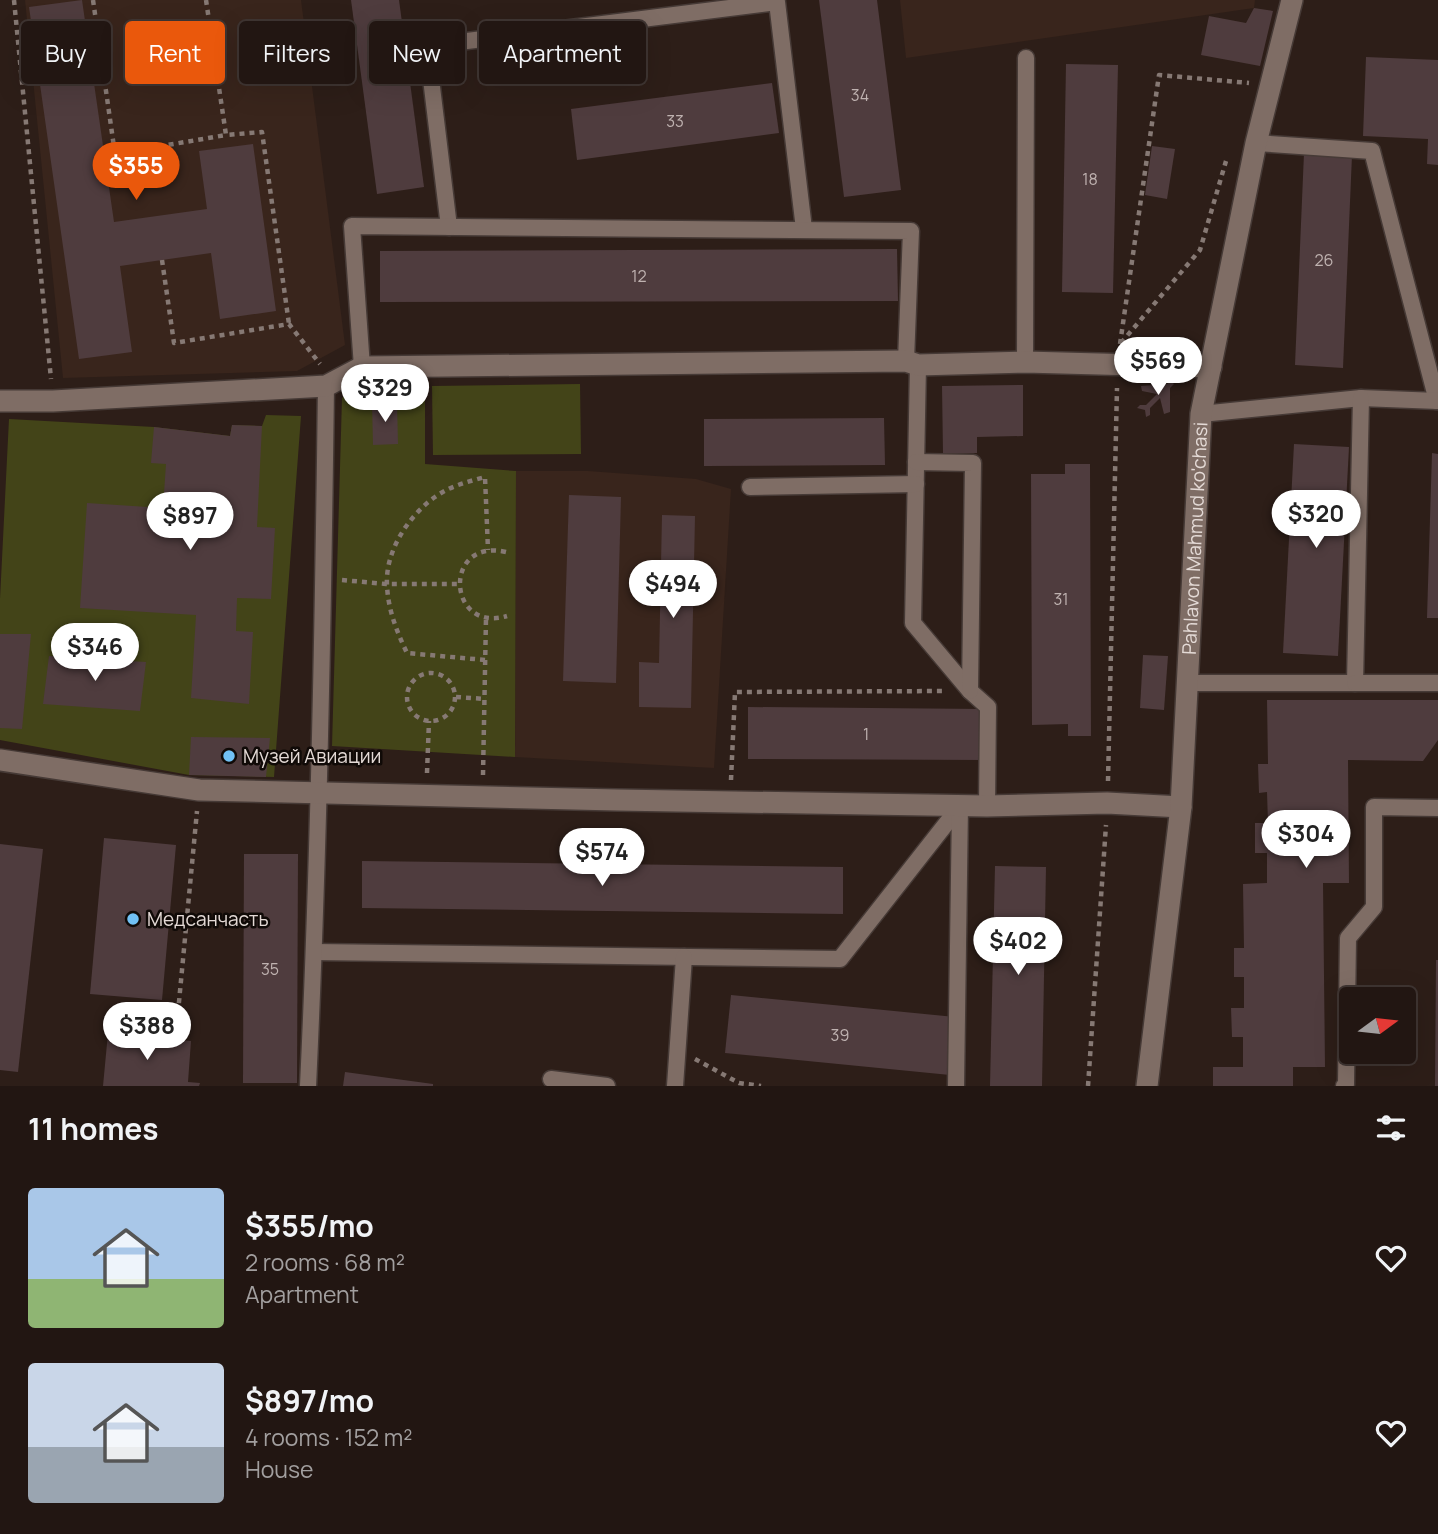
<!DOCTYPE html>
<meta charset="utf-8">
<style>
:root{--surface:#221612;--page:#2e2320;--text:#f1f3f6;--muted:#a29f9f;--line:#3f3532;--accent:#ea580c}
body{margin:0;font-family:Manrope,sans-serif;background:var(--page);color:var(--text);height:100vh;display:flex;flex-direction:column;font-size:26px;white-space:nowrap}
*{box-sizing:border-box;margin:0}
p{font-size:23px;color:var(--muted)}
.icon{flex:none;width:38px;height:38px;fill:none;stroke:currentColor;stroke-width:2;stroke-linecap:round;stroke-linejoin:round}
.map{position:relative;height:1086px;overflow:hidden}
.side{display:flex;flex-direction:column;background:var(--surface);flex:1}
.side>*{flex:none}
.banner{position:absolute;left:21px;top:21px;width:700px;height:63px;display:flex;gap:14px}
.needle{width:46px;rotate:75deg}
.buttons{position:absolute;left:1339px;top:987px;display:grid;gap:14px}
.buttons a{display:grid;place-items:center;width:77px;height:77px;border-radius:7px;background:var(--surface);box-shadow:0 7px 28px #0002,0 0 0 2px var(--line);font-size:35px}
.price{position:absolute;translate:-50% -60px;padding:0 16px;border-radius:24px;background:#fff;color:#222;font-size:23px;line-height:46px;filter:drop-shadow(0 2px 4px #0008)}
.price::after{content:'';position:absolute;left:50%;top:42px;width:21px;height:16px;margin-left:-10px;background:inherit;clip-path:polygon(0 0,100% 0,50% 100%)}
.price.current{background:var(--accent);color:#fff}
ul{padding:0;list-style:none}
li{display:flex;align-items:center;gap:21px;height:175px;padding:0 28px}
li span{display:grid;place-items:center;flex:none;width:196px;height:140px;border-radius:7px;color:#555}
li>.icon{margin-inline-start:auto}
span .icon{width:84px;height:84px;fill:#fffc;stroke-width:1}
li b{font-size:30px}
h2{display:flex;justify-content:space-between;align-items:center;height:84px;padding:0 28px;font-size:30px}
.tag{padding:0 24px;border-radius:7px;background:var(--surface);box-shadow:0 7px 28px #0002,0 0 0 2px var(--line);font-size:24px;line-height:63px}
.tag.current{background:var(--accent);color:#fff}
.map>svg:first-child{display:block}
</style>
<div class="map">
<svg width="1438" height="1086" viewBox="0 0 1438 1086">
<rect width="100%" height="100%" fill="#2d1e18"/>
<g fill="#39251c">
<polygon points="25,0 301,0 345,345 297,371 63,378"/>
<polygon points="900,0 1255,0 1254,8 906,58"/>
<polygon points="516,471 588,471 696,479 731,489 714,768 515,757"/>
</g>
<g fill="#434418">
<polygon points="362,381 425,382 425,464 516,471 515,757 332,746 342,398"/>
<polygon points="580,384 581,454 433,455 432,386"/>
<polygon points="266,415 301,416 274,777 189,775 0,740 0,599 9,419 154,427 230,436 232,425 262,426"/>
</g>
<g fill="#4f3c3e">
<polygon points="82,0 114,222 207,209 199,151 253,144 276,311 220,319 211,253 120,266 132,352 79,359 29,7"/>
<polygon points="351,0 399,0 424,187 377,194"/>
<polygon points="819,0 877,0 901,190 844,197"/>
<polygon points="1254,8 1273,11 1260,66 1201,55 1209,16 1246,23"/>
<polygon points="1366,57 1438,60 1438,165 1427,164 1428,139 1363,136"/>
<polygon points="1066,64 1118,65 1113,293 1062,292"/>
<polygon points="772,83 779,133 577,160 571,109"/>
<polygon points="1152,146 1175,149 1167,199 1145,195"/>
<polygon points="1304,153 1352,155 1343,368 1295,365"/>
<polygon points="897,249 898,301 380,302 380,251"/>
<polygon points="1171,381 1174,384 1170,388 1170,412 1164,414 1160,398 1150,408 1150,415 1146,417 1145,410 1137,408 1140,405 1146,405 1157,394 1142,391 1141,386 1167,384"/>
<polygon points="1023,385 1023,436 977,437 977,453 943,454 942,386"/>
<polygon points="397,402 398,444 373,445 372,403"/>
<polygon points="884,418 885,465 704,466 704,419"/>
<polygon points="232,425 262,426 257,527 275,528 271,599 237,598 236,631 253,632 249,704 191,698 196,615 80,608 87,503 163,508 166,464 151,463 154,427 230,436"/>
<polygon points="1294,444 1349,447 1338,656 1283,653"/>
<polygon points="1432,453 1438,454 1438,618 1427,618"/>
<polygon points="1065,464 1090,464 1091,736 1068,736 1068,724 1032,725 1031,474 1065,474"/>
<polygon points="569,495 621,497 616,683 563,681"/>
<polygon points="662,515 695,516 691,708 639,707 639,662 659,663"/>
<polygon points="0,634 31,634 22,729 0,728"/>
<polygon points="1143,655 1168,656 1164,710 1140,708"/>
<polygon points="49,656 146,662 140,711 43,704"/>
<polygon points="1267,700 1438,700 1438,740 1423,761 1348,760 1349,883 1323,883 1325,1067 1293,1067 1293,1086 1213,1086 1213,1067 1243,1067 1243,1037 1232,1037 1231,1008 1244,1008 1244,977 1234,977 1234,948 1244,948 1243,884 1267,883 1267,853 1255,853 1255,823 1268,823 1267,792 1259,793 1258,764 1268,764"/>
<polygon points="748,707 984,709 984,760 748,759"/>
<polygon points="191,737 270,738 266,777 189,775"/>
<polygon points="104,838 176,845 162,1000 90,994"/>
<polygon points="0,844 43,849 18,1072 0,1070"/>
<polygon points="244,854 298,854 297,1083 243,1083"/>
<polygon points="362,861 843,867 843,914 362,908"/>
<polygon points="995,866 1046,867 1042,1086 990,1086"/>
<polygon points="1436,960 1438,960 1438,1086 1435,1086"/>
<polygon points="731,995 955,1017 950,1075 725,1053"/>
<polygon points="108,1033 191,1041 188,1082 200,1083 199,1086 103,1086"/>
<polygon points="345,1072 433,1084 433,1086 343,1086"/>
</g>
<g fill="none" stroke-linecap="round" stroke-linejoin="round">
<defs>
<g id="service">
<polyline points="1256,143 1372,151 1437,401"/>
<polyline points="449,227 427,46 777,2 804,229"/>
<polyline points="1025,362 1026,58"/>
<polyline points="918,365 913,623 970,691 988,707 987,806"/>
<polyline points="362,367 352,226 911,231 906,361"/>
<polyline points="1201,414 1361,398 1438,401"/>
<polyline points="916,462 973,463 970,691"/>
<polyline points="750,487 916,484"/>
<polyline points="1189,683 1355,683 1361,398"/>
<polyline points="1355,683 1438,683"/>
<polyline points="314,952 840,959 960,806"/>
<polyline points="551,1079 607,1086"/>
<path d="M308 1086C319 853 323 620 326 386"/>
<polyline points="675,1086 684,957"/>
<polyline points="956,1086 960,806"/>
<polyline points="1344,1086 1346,1084 1348,938 1374,907 1374,807 1438,808"/>
</g>
<g id="minor">
<polyline points="0,401 53,401 326,386 362,367 906,361 918,365 1025,362 1211,367"/>
<polyline points="0,760 199,790 617,800 987,806 1107,803 1181,807"/>
<path id="s1" d="M1147 1086 1181 807 1201 414 1256 143 1292 0"/>
</g>
</defs>
<use href="#service" stroke="#463a36" stroke-width="19"/>
<use href="#minor" stroke="#463a36" stroke-width="24"/>
<g stroke="#867974" stroke-width="4.5" stroke-dasharray="5 5" stroke-linecap="butt">
<polyline points="14,0 51,379"/>
<polyline points="93,0 115,154 226,135"/>
<polyline points="206,0 226,135 262,132 289,324"/>
<polyline points="162,260 174,343 289,324 320,364"/>
<polyline points="1121,343 1200,250 1226,161"/>
<polyline points="1120,344 1159,75 1249,83"/>
<path d="M506 552C442 537 447 634 507 616"/>
<polyline points="342,580 386,584 459,584"/>
<path d="M485 660 407 653C397 632 388 610 387 585 385 552 408 516 435 497 450 486 467 482 485 477L488 550"/>
<circle cx="431" cy="697" r="24"/>
<polyline points="456,697 486,699"/>
<polyline points="427,773 429,721"/>
<polyline points="483,775 486,618"/>
<polyline points="731,780 735,692 945,691"/>
<polyline points="1108,781 1117,388"/>
<polyline points="177,1023 197,811"/>
<polyline points="695,1059 739,1083 761,1086"/>
<polyline points="1088,1086 1106,825"/>
</g>
<use href="#service" stroke="#7f6d65" stroke-width="16"/>
<use href="#minor" stroke="#7f6d65" stroke-width="21"/>
</g>
<g fill="#71c1f5" stroke="#100a07" stroke-width="2.5">
<circle cx="229" cy="756" r="7"/>
<circle cx="133" cy="919" r="7"/>
</g>
<g text-anchor="middle" stroke-width="5" stroke-linejoin="round" paint-order="stroke">
<g font-size="16" fill="#bfb2b0">
<text x="860" y="101">34</text>
<text x="675" y="127">33</text>
<text x="1090" y="185">18</text>
<text x="1324" y="266">26</text>
<text x="639" y="282">12</text>
<text x="1061" y="605">31</text>
<text x="866" y="740">1</text>
<text x="270" y="975">35</text>
<text x="840" y="1041">39</text>
</g>
<g font-size="19" fill="#e4dad6" stroke="#100a07">
<text dy="7" stroke="none"><textPath href="#s1" startOffset="550">Pahlavon Mahmud ko'chasi</textPath></text>
</g>
<g font-size="19" fill="#e4dad6" stroke="#100a07" text-anchor="start">
<text x="243" y="763">Музей Авиации</text>
<text x="147" y="926">Медсанчасть</text>
</g>
</g>
</svg>
<div class="buttons">
<a><svg class="needle" viewBox="-14 -14 28 28"><path d="M0-13l5 13h-10z" fill="#e53935"/><path d="M0 13l5-13h-10z" fill="#a29f9f"/></svg></a>
</div>
<b class="price current" style="left:136px;top:202px">$355</b>
<b class="price" style="left:1158px;top:397px">$569</b>
<b class="price" style="left:385px;top:424px">$329</b>
<b class="price" style="left:1316px;top:550px">$320</b>
<b class="price" style="left:190px;top:552px">$897</b>
<b class="price" style="left:673px;top:620px">$494</b>
<b class="price" style="left:95px;top:683px">$346</b>
<b class="price" style="left:1306px;top:870px">$304</b>
<b class="price" style="left:602px;top:888px">$574</b>
<b class="price" style="left:1018px;top:977px">$402</b>
<b class="price" style="left:147px;top:1062px">$388</b>
<div class="banner">
<a class="tag">Buy</a>
<a class="tag current">Rent</a>
<a class="tag">Filters</a>
<a class="tag">New</a>
<a class="tag">Apartment</a>
</div>
</div>
<section class="side">
<h2>11 homes<svg class="icon" aria-label="filters" viewBox="0 0 24 24"><path d="M4 7h16M4 17h16"/><circle cx="9" cy="7" r="2"/><circle cx="15" cy="17" r="2"/></svg></h2>
<ul>
<li><span style="background:linear-gradient(#a9c7e8 65%,#8fb573 0)"><svg class="icon" aria-label="home" viewBox="0 0 24 24"><path d="M3 11l9-7 9 7M6 9v11h12V9"/></svg></span><div><b>$355/mo</b><p>2 rooms · 68 m²</p><p>Apartment</p></div><svg class="icon" aria-label="heart" viewBox="0 0 24 24"><path d="M12 20l-8-8c-3-5 5-10 8-4 3-6 11-1 8 4z"/></svg></li>
<li><span style="background:linear-gradient(#c9d6e8 60%,#9aa5b1 0)"><svg class="icon" aria-label="home" viewBox="0 0 24 24"><path d="M3 11l9-7 9 7M6 9v11h12V9"/></svg></span><div><b>$897/mo</b><p>4 rooms · 152 m²</p><p>House</p></div><svg class="icon" aria-label="heart" viewBox="0 0 24 24"><path d="M12 20l-8-8c-3-5 5-10 8-4 3-6 11-1 8 4z"/></svg></li>
</ul>
</section>
